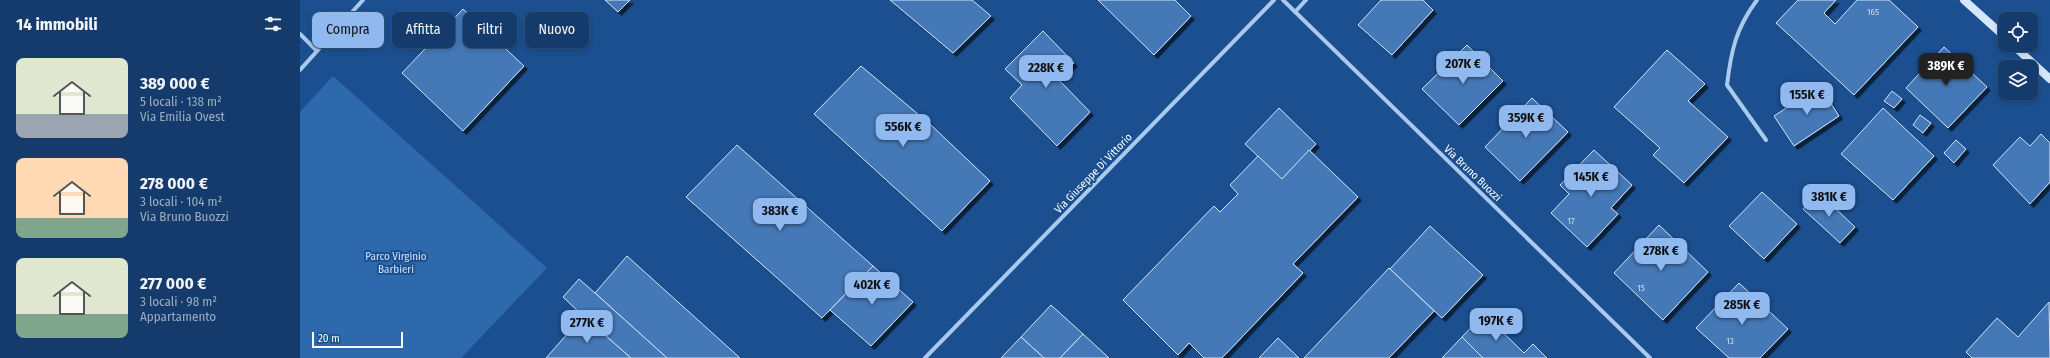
<!DOCTYPE html>
<html lang="it">
<meta charset="utf-8">
<style>
:root{--surface:#143b6b;--page:#1d4271;--text:#f1f3f6;--muted:#9dadc1;--line:#33557e;--accent:#90b9f0}
body{margin:0;font-family:"Fira Sans Condensed",sans-serif;background:var(--page);color:var(--text);height:100vh;display:flex;flex-direction:column;font-size:15px;white-space:nowrap}
*{box-sizing:border-box;margin:0}
p{font-size:13px;color:var(--muted)}
.icon{flex:none;width:22px;height:22px;fill:none;stroke:currentColor;stroke-width:2;stroke-linecap:round;stroke-linejoin:round}
.map{position:relative;flex:1;overflow:hidden}
.panel{display:flex;flex-direction:column;background:var(--surface);width:300px}
.panel>*{flex:none}
.top-card{position:absolute;left:12px;top:12px;width:380px;height:36px;display:flex;gap:8px}
.buttons{position:absolute;left:1698px;top:12px;display:grid;gap:8px}
.buttons a{display:grid;place-items:center;width:40px;height:40px;border-radius:8px;background:var(--surface);box-shadow:0 2px 6px #0003,0 0 0 1px var(--line);font-size:20px}
.scale{position:absolute;left:12px;bottom:10px;width:91px;box-sizing:border-box;padding-left:4px;border:2px solid #fff;border-top:0;font-size:11px;line-height:14px;white-space:nowrap;color:#fff;-webkit-text-stroke:3px #1b4f8f;paint-order:stroke}
.price{position:absolute;translate:-50% -34px;padding:0 9px;border-radius:8px;background:var(--accent);color:#111;font-size:13px;line-height:26px;filter:drop-shadow(0 1px 2px #0008)}
.price::after{content:'';position:absolute;left:50%;top:24px;width:12px;height:9px;margin-left:-6px;background:inherit;clip-path:polygon(0 0,100% 0,50% 100%)}
.price.on{background:#222;color:#fff}
ul{padding:0;list-style:none}
li{display:flex;align-items:center;gap:12px;height:100px;padding:0 16px}
li span{display:grid;place-items:center;flex:none;width:112px;height:80px;border-radius:8px;color:#555}
li>.icon{margin-inline-start:auto}
span .icon{width:48px;height:48px;fill:#fffc;stroke-width:1}
li b{font-size:17px}
h2{display:flex;justify-content:space-between;align-items:center;height:48px;padding:0 16px;font-size:17px}
.tag{padding:0 14px;border-radius:8px;background:var(--surface);box-shadow:0 2px 6px #0003,0 0 0 1px var(--line);font-size:14px;line-height:36px}
.tag.on{background:var(--accent);color:#111}
main{display:flex;flex:1;min-height:0}
.map>svg:first-child{display:block}
</style>
<main>
<section class="panel">
<h2>14 immobili<svg class="icon" aria-label="filters" viewBox="0 0 24 24"><path d="M4 7h16M4 17h16"/><circle cx="9" cy="7" r="2"/><circle cx="15" cy="17" r="2"/></svg></h2>
<ul>
<li><span style="background:linear-gradient(#dfe7d0 70%,#9aa5b1 0)"><svg class="icon" aria-label="home" viewBox="0 0 24 24"><path d="M3 11l9-7 9 7M6 9v11h12V9"/></svg></span><div><b>389 000 €</b><p>5 locali · 138 m²</p><p>Via Emilia Ovest</p></div></li>
<li><span style="background:linear-gradient(#ffd9b3 75%,#7fa58c 0)"><svg class="icon" aria-label="home" viewBox="0 0 24 24"><path d="M3 11l9-7 9 7M6 9v11h12V9"/></svg></span><div><b>278 000 €</b><p>3 locali · 104 m²</p><p>Via Bruno Buozzi</p></div></li>
<li><span style="background:linear-gradient(#dfe7d0 70%,#7fa58c 0)"><svg class="icon" aria-label="home" viewBox="0 0 24 24"><path d="M3 11l9-7 9 7M6 9v11h12V9"/></svg></span><div><b>277 000 €</b><p>3 locali · 98 m²</p><p>Appartamento</p></div></li>
</ul>
</section>
<div class="map">
<svg width="1750" height="358" viewBox="0 0 1750 358">
<defs>
<filter id="shadow"><feDropShadow dx="3.5" dy="3.5" stdDeviation="0" flood-color="#0009"/></filter>
</defs>
<rect width="100%" height="100%" fill="#1b4f8f"/>
<polygon fill="#2e69ad" points="33,76 247,268 161,358 0,358 0,112"/>
<g fill="#4478b7" stroke="#cfe3fa" filter="url(#shadow)">
<polygon points="305,0 330,0 318,12"/>
<polygon points="590,0 672,0 691,16 653,53"/>
<polygon points="798,0 875,0 891,16 854,55"/>
<polygon points="1081,0 1123,0 1133,10 1092,55 1058,25"/>
<polygon points="1498,0 1536,0 1524,13 1535,24 1557,0 1589,0 1618,27 1554,95 1476,23"/>
<polygon points="163,9 224,66 163,131 102,73"/>
<polygon points="743,31 774,63 758,79 790,112 757,146 710,98 722,85 705,69"/>
<polygon points="1167,45 1203,81 1159,125 1122,89"/>
<polygon points="1644,47 1687,87 1648,128 1606,88"/>
<polygon points="1367,50 1405,84 1388,101 1428,137 1384,183 1353,155 1360,148 1314,107"/>
<polygon points="561,66 632,126 690,181 642,231 514,114"/>
<polygon points="1520,86 1539,116 1494,146 1474,116"/>
<polygon points="1592,91 1602,99 1594,108 1584,101"/>
<polygon points="1232,98 1268,132 1220,181 1185,147"/>
<polygon points="979,108 1016,144 982,179 945,144"/>
<polygon points="1583,108 1634,156 1593,200 1541,154"/>
<polygon points="1620,115 1631,123 1623,133 1613,125"/>
<polygon points="1741,134 1750,143 1750,182 1730,204 1693,165 1720,137 1730,146"/>
<polygon points="1656,140 1666,149 1654,163 1644,153"/>
<polygon points="437,145 573,266 522,318 386,197"/>
<polygon points="1009,150 1058,197 993,264 1003,273 922,358 904,358 889,343 878,355 823,300 914,206 920,212 938,194 930,185 958,156 982,179"/>
<polygon points="1294,150 1332,185 1311,208 1318,214 1287,247 1251,213 1269,194 1260,185"/>
<polygon points="1462,192 1497,224 1464,259 1429,226"/>
<polygon points="1518,192 1555,227 1540,243 1503,209"/>
<polygon points="1359,225 1408,272 1363,320 1314,273"/>
<polygon points="1130,226 1183,275 1142,318 1090,269"/>
<polygon points="327,256 440,358 367,358 295,293"/>
<polygon points="573,266 613,302 571,346 530,310"/>
<polygon points="1089,268 1134,311 1089,358 1004,358"/>
<polygon points="279,279 295,293 367,358 331,358 283,316 263,297"/>
<polygon points="1439,283 1488,329 1460,358 1429,358 1396,328"/>
<polygon points="1749,302 1750,358 1672,358 1666,352 1697,318 1718,337"/>
<polygon points="751,305 783,334 760,358 744,358 721,337"/>
<polygon points="1184,314 1224,353 1233,344 1247,358 1183,358 1162,337"/>
<polygon points="283,316 331,358 246,358"/>
<polygon points="783,334 809,358 760,358"/>
<polygon points="721,337 744,358 701,358"/>
<polygon points="1162,337 1183,358 1142,358"/>
<polygon points="978,338 999,358 959,358"/>
</g>
<g fill="none" stroke-linecap="round" stroke-linejoin="round">
<g stroke="#a9c9ee" stroke-width="4">
<polyline points="983,0 1350,358"/>
<path d="M1457 0C1436 28 1431 51 1427 85L1466 140"/>
<polyline points="995,12 1006,0"/>
<polyline points="0,34 17,51"/>
<polyline points="0,70 63,0"/>
<polyline points="625,358 974,0"/>
</g>
<g stroke="#d6e6fa" stroke-width="8">
<polyline points="1664,0 1705,37"/>
<polyline points="1713,45 1750,79"/>
</g>
</g>
<g text-anchor="middle" stroke-width="4" stroke-linejoin="round" paint-order="stroke">
<g font-size="9" fill="#d0dded">
<text x="1573" y="15">165</text>
<text x="1271" y="224">17</text>
<text x="1341" y="291">15</text>
<text x="1430" y="344">13</text>
</g>
<g font-size="11" fill="#fff" stroke="#1b4f8f">
<text transform="translate(793 173) rotate(-46)" y="4">Via Giuseppe Di Vittorio</text>
<text transform="translate(1173 173) rotate(44)" y="4">Via Bruno Buozzi</text>
</g>
<g font-size="11" fill="#cfe3fa" stroke="#1b4f8f">
<text x="96" y="260">Parco Virginio<tspan x="96" dy="13">Barbieri</tspan></text>
</g>
</g>
</svg>
<div class="buttons">
<a><svg class="icon" aria-label="locate" viewBox="0 0 24 24"><circle cx="12" cy="12" r="6"/><path d="M12 2v4M12 18v4M2 12h4M18 12h4"/></svg></a>
<a><svg class="icon" aria-label="layers" viewBox="0 0 24 24"><path d="M12 4l9 5-9 5-9-5zM3 14l9 5 9-5"/></svg></a>
</div>
<div class="scale">20 m</div>
<b class="price" style="left:1163px;top:85px">207K €</b>
<b class="price on" style="left:1646px;top:87px">389K €</b>
<b class="price" style="left:746px;top:89px">228K €</b>
<b class="price" style="left:1507px;top:116px">155K €</b>
<b class="price" style="left:1226px;top:139px">359K €</b>
<b class="price" style="left:603px;top:148px">556K €</b>
<b class="price" style="left:1291px;top:198px">145K €</b>
<b class="price" style="left:1529px;top:218px">381K €</b>
<b class="price" style="left:480px;top:232px">383K €</b>
<b class="price" style="left:1361px;top:272px">278K €</b>
<b class="price" style="left:572px;top:306px">402K €</b>
<b class="price" style="left:1442px;top:326px">285K €</b>
<b class="price" style="left:1196px;top:342px">197K €</b>
<b class="price" style="left:287px;top:344px">277K €</b>
<div class="top-card">
<a class="tag on">Compra</a>
<a class="tag">Affitta</a>
<a class="tag">Filtri</a>
<a class="tag">Nuovo</a>
</div>
</div>
</main>
